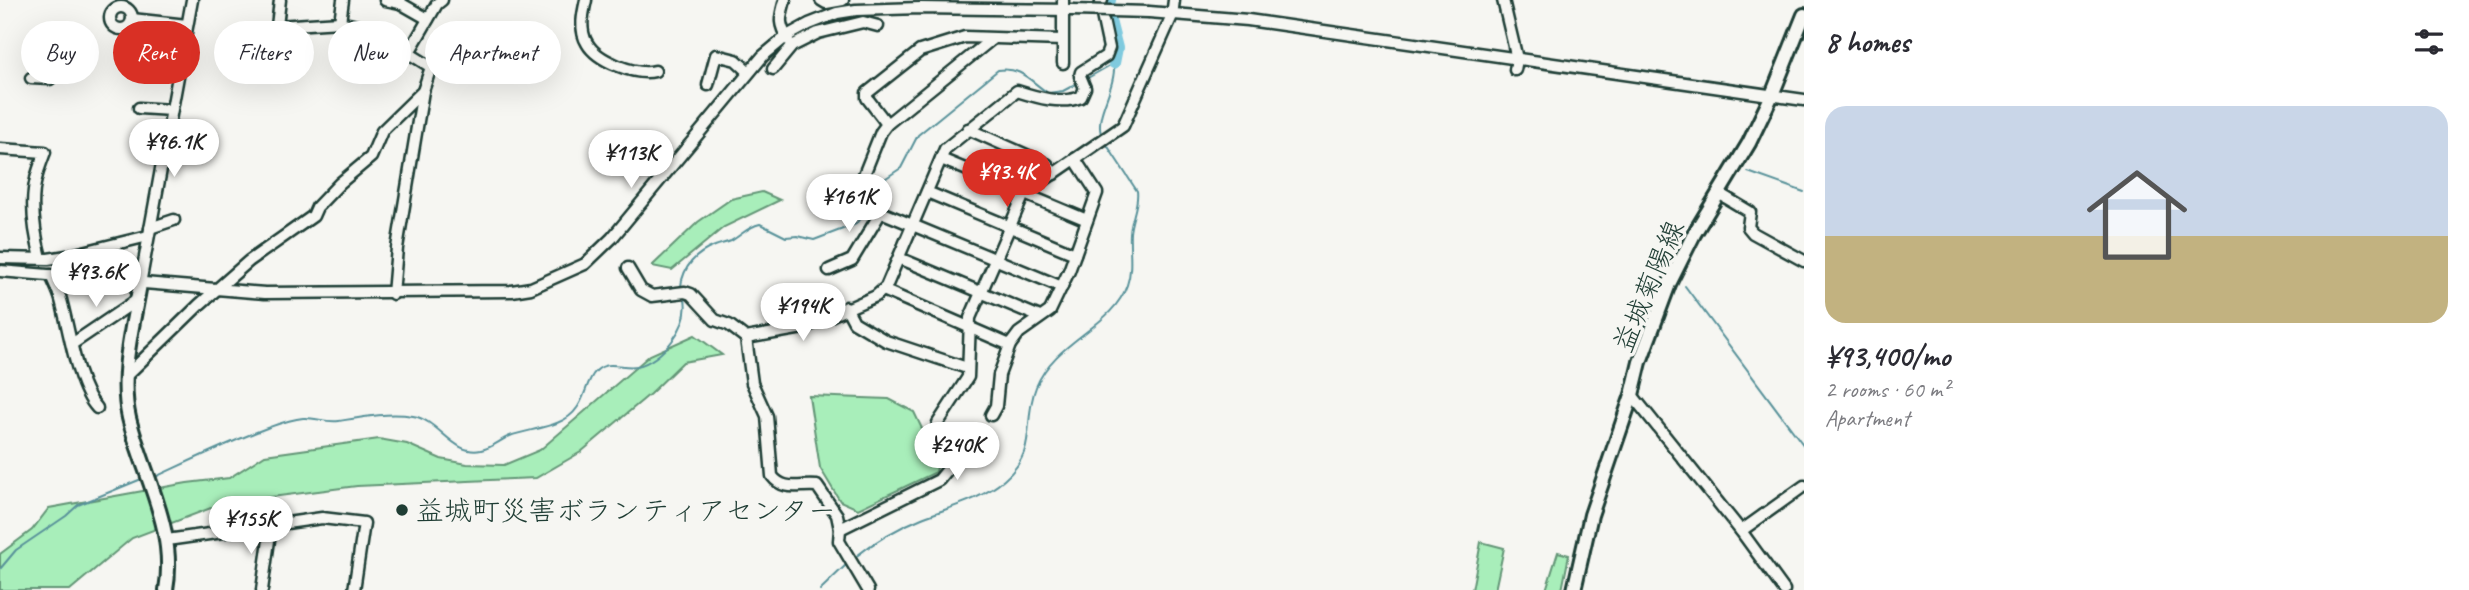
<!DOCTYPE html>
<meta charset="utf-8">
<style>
:root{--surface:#fff;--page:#f7f7f7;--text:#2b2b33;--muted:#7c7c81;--accent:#d93025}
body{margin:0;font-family:Caveat,"Klee One",sans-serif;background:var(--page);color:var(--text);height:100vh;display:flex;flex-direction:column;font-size:26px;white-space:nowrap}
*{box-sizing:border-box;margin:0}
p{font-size:23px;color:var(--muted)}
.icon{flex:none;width:38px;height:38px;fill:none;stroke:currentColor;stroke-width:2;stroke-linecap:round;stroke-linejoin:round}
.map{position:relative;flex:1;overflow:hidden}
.details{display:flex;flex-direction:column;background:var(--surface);width:665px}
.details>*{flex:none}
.hud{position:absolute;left:21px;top:21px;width:665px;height:63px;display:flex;gap:14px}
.price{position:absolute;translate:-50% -60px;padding:0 16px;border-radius:24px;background:#fff;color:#222;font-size:23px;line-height:46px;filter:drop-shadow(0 2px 4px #0008)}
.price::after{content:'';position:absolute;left:50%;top:42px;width:21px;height:16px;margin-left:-10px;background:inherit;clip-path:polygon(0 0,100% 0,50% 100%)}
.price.current{background:var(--accent);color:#fff}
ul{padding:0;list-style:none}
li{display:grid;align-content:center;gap:14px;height:371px;padding:0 21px}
li span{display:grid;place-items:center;height:217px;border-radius:21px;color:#555}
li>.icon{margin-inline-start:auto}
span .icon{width:126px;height:126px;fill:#fffc;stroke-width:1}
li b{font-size:30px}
h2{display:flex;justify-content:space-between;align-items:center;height:84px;padding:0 21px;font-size:30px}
.pill{padding:0 24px;border-radius:32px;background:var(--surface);box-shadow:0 7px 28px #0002;font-size:24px;line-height:63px}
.pill.current{background:var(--accent);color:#fff}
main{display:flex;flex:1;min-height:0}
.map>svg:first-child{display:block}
</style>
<main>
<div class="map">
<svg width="1804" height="590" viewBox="0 0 1804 590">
<rect width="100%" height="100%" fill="#f6f6f2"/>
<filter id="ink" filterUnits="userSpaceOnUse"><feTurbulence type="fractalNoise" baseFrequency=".0143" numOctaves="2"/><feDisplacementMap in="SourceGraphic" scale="14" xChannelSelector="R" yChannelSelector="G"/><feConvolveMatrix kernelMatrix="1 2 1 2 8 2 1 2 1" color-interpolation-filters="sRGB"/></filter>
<g filter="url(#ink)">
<g fill="#a8eeba" stroke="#649677" stroke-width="2">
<polygon points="762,192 780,200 724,227 672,270 652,266 698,222 731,199"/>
<polygon points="695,335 722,355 683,362 650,394 581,452 536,478 357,486 224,503 132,538 70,590 0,590 0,554 32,530 49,508 187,483 229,478 265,455 379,439 407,444 441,459 467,464 504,465 540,450 650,355"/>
<polygon points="809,396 889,399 914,412 938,462 936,472 858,509 840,501 820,468"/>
<polygon points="1481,542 1504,548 1495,590 1472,590"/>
<polygon points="1558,552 1569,555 1562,590 1546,590"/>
</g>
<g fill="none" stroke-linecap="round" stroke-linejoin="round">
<g stroke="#59929a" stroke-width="2">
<path d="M1086 79 1114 63C1116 90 1095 112 1101 134"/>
<polyline points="1748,172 1804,192"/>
<path d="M869 200 874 186 901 168 918 135 998 70C1021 66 1031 82 1048 93L1063 91 1078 83"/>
<path d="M681 286C683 267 696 253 715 246 720 244 726 243 731 241 742 235 747 227 760 224L786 237 797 236 814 240 856 224 866 209"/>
<polyline points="1685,286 1804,446"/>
<path d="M155 477C192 460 229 442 267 428 278 424 291 419 303 418 315 417 326 423 339 421 363 417 389 412 413 416 439 420 453 456 481 450 492 448 500 440 510 436 531 428 564 428 577 408 585 398 587 379 596 371 608 359 623 369 637 366 662 361 690 326 685 299"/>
<path d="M854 558C875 541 897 528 922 518 950 507 981 500 1004 480 1039 450 1022 422 1036 387 1055 340 1113 327 1127 285 1133 268 1129 250 1130 233 1131 219 1139 204 1137 191L1105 142"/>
<polyline points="0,569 16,550 66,516 78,505 139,480"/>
<polyline points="820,590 847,564"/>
</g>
<polyline stroke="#7fcade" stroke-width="12" points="1110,0 1107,9 1117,48 1114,63"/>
<defs>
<g id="minor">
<polyline points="385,0 400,3"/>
<polyline points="400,0 400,3 428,19"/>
<path d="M586 0C583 13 579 30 587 43 597 61 636 76 655 71"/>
<path d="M785 0C780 19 778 22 788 40"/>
<polyline points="821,0 826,3 843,0"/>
<polyline points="1503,0 1517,59 1515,70"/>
<circle cx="121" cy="18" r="11"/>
<polyline points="1149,12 1248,20 1804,100"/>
<polyline points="132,19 187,25"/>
<polyline points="340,22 343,0"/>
<polyline points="992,39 887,124 881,132 855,197 859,202 881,212 1062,287"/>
<polyline points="408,54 437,4 442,0"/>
<polyline points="1063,63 1063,0"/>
<polyline points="773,69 792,46 818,33 863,22 878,26"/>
<polyline points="31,78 50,79"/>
<polyline points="708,85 716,55 736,60 749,72"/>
<polyline points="139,108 171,110"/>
<polyline points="887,124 867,98 867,93 920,51 965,37 1062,40"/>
<polyline points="968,129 1047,164 1054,174"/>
<path d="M0 149 45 152C42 160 38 170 36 179 30 203 35 235 41 258"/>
<polyline points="941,159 1087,220"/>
<polyline points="927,192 1075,254"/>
<polyline points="1720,194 1750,212 1748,227 1753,233 1804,261"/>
<polyline points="150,228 174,220"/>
<polyline points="0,258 48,259 67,256 148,236"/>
<polyline points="899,258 1040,317"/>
<path d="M628 268 641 290 652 296 685 292 691 294 715 320 729 325 746 338 752 383 767 416 772 476C784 492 800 484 817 486L837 515 840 529 839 541 868 590"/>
<polyline points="829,270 852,260 881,212"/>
<polyline points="0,271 265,293 512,291 531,288 585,264 612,238 763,56 787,36 809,24 837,13 856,10 920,8 1072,10"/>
<path d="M51 275C54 283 59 292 61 300 69 329 77 387 97 408"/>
<polyline points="140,284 192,0"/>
<polyline points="883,290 1010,345"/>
<polyline points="393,294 397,248 423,91"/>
<polyline points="846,307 854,322 886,341 967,368"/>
<path d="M746 338 803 328 876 296 886 287 945 149 1017 91C1036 97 1061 105 1081 97L1085 88 1080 76 1081 72 1106 56 1109 48 1100 6 1102 0"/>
<polyline points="72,344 137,300"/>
<polyline points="126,376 199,305 249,261 313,216 317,207 340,183 371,157 382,131 423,91 431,67 370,29 340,22 277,26 280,0"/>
<polyline points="1632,395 1741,531 1784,590"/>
<polyline points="991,415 996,406 999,375 1010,345 1019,333 1050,311 1069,271 1097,193 1075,159"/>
<path d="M840 529 939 480 948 469C946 452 933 440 938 423L968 377 970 318 1024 194 1123 126 1172 16 1174 0"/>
<polyline points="1741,531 1804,486"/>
<polyline points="167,540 322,518 364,523 354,590"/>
<polyline points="262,590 271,526"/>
</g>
<g id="major">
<path d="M140 284C133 326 119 375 129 418 143 475 177 529 166 590"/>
<polyline points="1574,590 1591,515 1632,395 1640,362 1669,284 1694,234 1749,143 1772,95 1804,15"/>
</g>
</defs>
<use href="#minor" stroke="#1f3d34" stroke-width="15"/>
<use href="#major" stroke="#1f3d34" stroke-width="18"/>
<use href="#minor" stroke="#f6f6f2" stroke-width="10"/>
<use href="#major" stroke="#f6f6f2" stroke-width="12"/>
<defs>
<polyline id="minor-bridge" points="1072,10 1149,12"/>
</defs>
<use href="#minor-bridge" stroke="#1f3d34" stroke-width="15" stroke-linecap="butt"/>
<use href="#minor-bridge" stroke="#f6f6f2" stroke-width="10"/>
</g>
</g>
<circle fill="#1f3d34" stroke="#f6f6f2" stroke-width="2.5" cx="402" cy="510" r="7"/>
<g text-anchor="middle" stroke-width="7" stroke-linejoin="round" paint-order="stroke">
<g font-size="28" fill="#1f3d34" stroke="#f6f6f2">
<text transform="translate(1648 286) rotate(-67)" y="10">益城菊陽線</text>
</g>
<g font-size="28" fill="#1f3d34" stroke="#f6f6f2" text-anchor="start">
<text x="416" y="520">益城町災害ボランティアセンター</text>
</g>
</g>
</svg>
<b class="price" style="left:174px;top:179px">¥96.1K</b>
<b class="price" style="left:631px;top:190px">¥113K</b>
<b class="price current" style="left:1007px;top:209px">¥93.4K</b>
<b class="price" style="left:849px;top:234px">¥161K</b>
<b class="price" style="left:96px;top:309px">¥93.6K</b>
<b class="price" style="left:803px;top:343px">¥194K</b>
<b class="price" style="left:957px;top:482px">¥240K</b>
<b class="price" style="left:251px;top:556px">¥155K</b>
<div class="hud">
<a class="pill">Buy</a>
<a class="pill current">Rent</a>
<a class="pill">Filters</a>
<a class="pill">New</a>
<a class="pill">Apartment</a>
</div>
</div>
<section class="details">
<h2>8 homes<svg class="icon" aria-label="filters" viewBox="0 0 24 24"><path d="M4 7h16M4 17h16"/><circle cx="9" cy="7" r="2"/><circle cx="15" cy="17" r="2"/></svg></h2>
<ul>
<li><span style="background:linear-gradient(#c9d6e8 60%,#c2b280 0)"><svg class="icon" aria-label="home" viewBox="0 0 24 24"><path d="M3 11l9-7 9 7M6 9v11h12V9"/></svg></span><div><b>¥93,400/mo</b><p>2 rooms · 60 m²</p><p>Apartment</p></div></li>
</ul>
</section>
</main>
